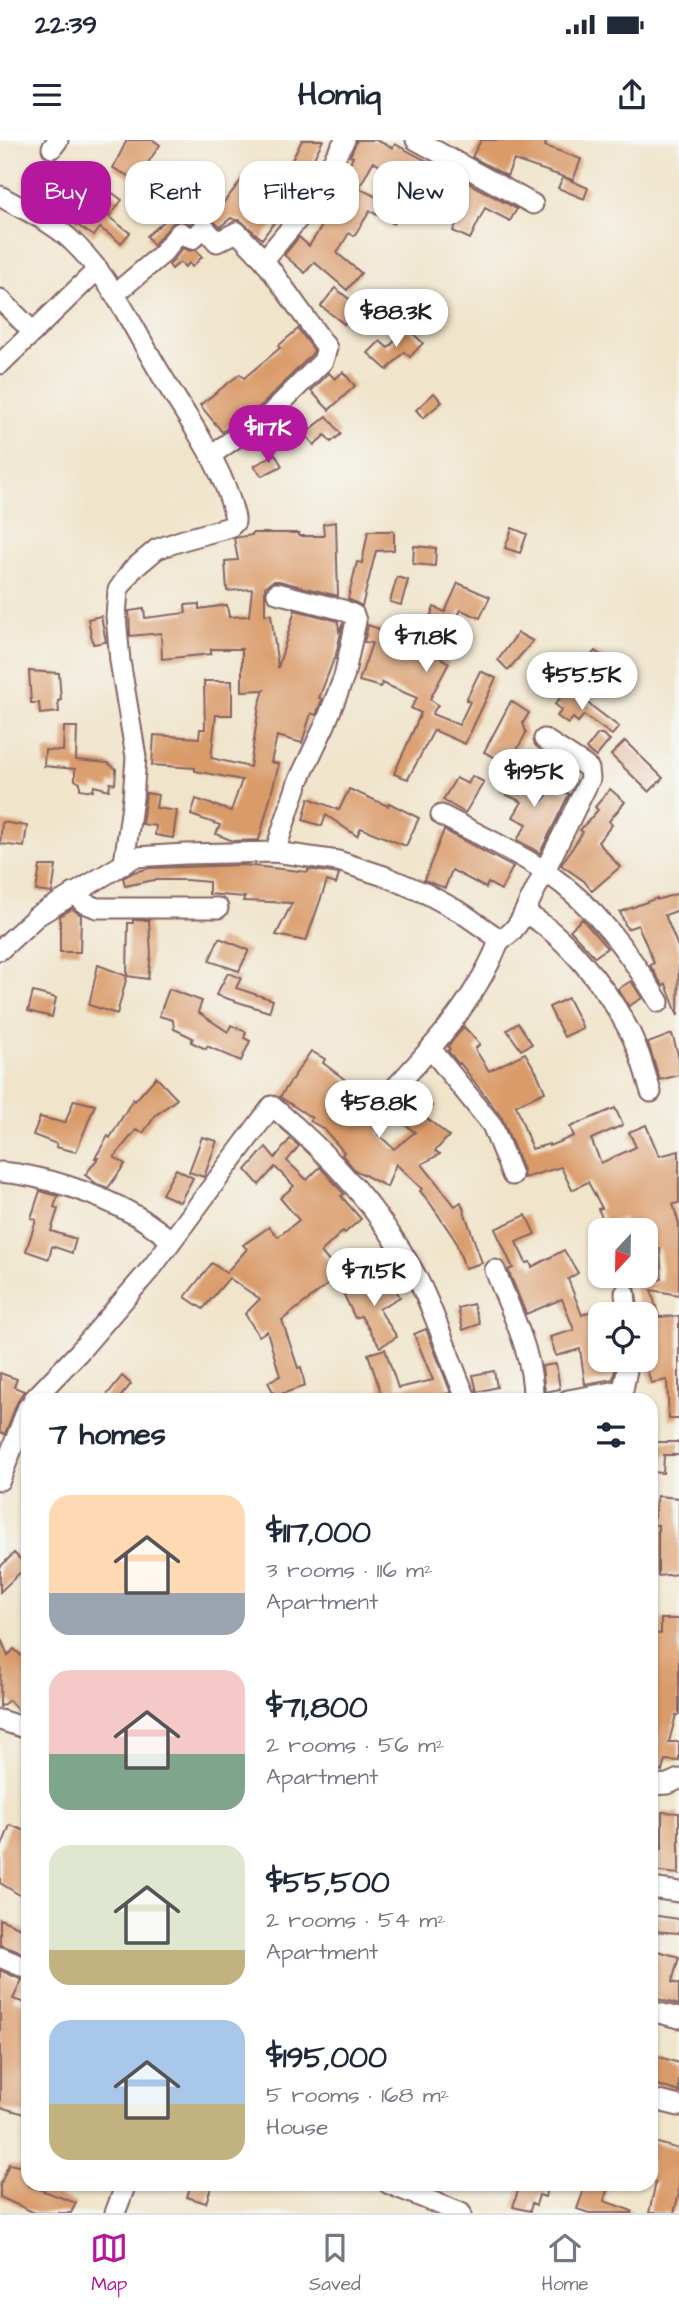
<!DOCTYPE html>
<meta charset="utf-8">
<style>
:root{--surface:#fff;--page:#f2f2f3;--text:#1f2937;--muted:#747a83;--line:#e0e1e3;--accent:#b5179e}
body{margin:0;font-family:"Architects Daughter",sans-serif;background:var(--page);color:var(--text);height:100vh;display:flex;flex-direction:column;font-size:26px;white-space:nowrap}
*{box-sizing:border-box;margin:0}
p{font-size:23px;color:var(--muted)}
.icon{flex:none;width:38px;height:38px;fill:none;stroke:currentColor;stroke-width:2;stroke-linecap:round;stroke-linejoin:round}
.map{position:relative;flex:1;overflow:hidden}
.side{position:absolute;left:21px;top:1253px;width:637px;height:798px;display:flex;flex-direction:column;background:var(--surface);border-radius:21px;box-shadow:0 2px 5px #0004}
.side>*{flex:none}
.top-card{position:absolute;left:21px;top:21px;width:637px;height:63px;display:flex;gap:14px}
.needle{width:46px;rotate:202deg}
.fabs{position:absolute;left:588px;top:1078px;display:grid;gap:14px}
.fabs a{display:grid;place-items:center;width:70px;height:70px;border-radius:14px;background:var(--surface);box-shadow:0 2px 5px #0004;font-size:35px}
.price{position:absolute;translate:-50% -60px;padding:0 16px;border-radius:24px;background:#fff;color:#222;font-size:23px;line-height:46px;filter:drop-shadow(0 2px 4px #0008)}
.price::after{content:'';position:absolute;left:50%;top:42px;width:21px;height:16px;margin-left:-10px;background:inherit;clip-path:polygon(0 0,100% 0,50% 100%)}
.price.selected{background:var(--accent);color:#fff}
ul{padding:0;list-style:none}
li{display:flex;align-items:center;gap:21px;height:175px;padding:0 28px}
li span{display:grid;place-items:center;flex:none;width:196px;height:140px;border-radius:21px;color:#555}
li>.icon{margin-inline-start:auto}
span .icon{width:84px;height:84px;fill:#fffc;stroke-width:1}
li b{font-size:30px}
h2{display:flex;justify-content:space-between;align-items:center;height:84px;padding:0 28px;font-size:30px}
.tag{padding:0 24px;border-radius:21px;background:var(--surface);box-shadow:0 2px 5px #0004;font-size:24px;line-height:63px}
.tag.selected{background:var(--accent);color:#fff}
.status{display:flex;justify-content:space-between;align-items:center;height:49px;padding:0 35px;background:var(--surface);direction:ltr}
.status svg{height:19px;fill:currentColor}
header{display:flex;justify-content:space-between;align-items:center;height:91px;padding:0 28px;background:var(--surface);font-size:32px;font-weight:700}
.menu{display:flex;justify-content:space-around;align-items:center;height:98px;border-top:2px solid var(--line);background:var(--surface);font-size:19px;color:var(--muted)}
.menu a{display:grid;justify-items:center;gap:4px}
.menu .selected{color:var(--accent)}
.map>svg:first-child{display:block}
</style>
<div class="status"><b>22:39</b><svg viewBox="0 0 49 12"><path d="M0 12V9h3v3zM5 12V6h3v6zM10 12V3h3v9zM15 12V0h3v12zM26 1h20v11H26zM47 4h2v5h-2z"/></svg></div>
<header><svg class="icon" aria-label="menu" viewBox="0 0 24 24"><path d="M4 6h16M4 12h16M4 18h16"/></svg>Homiq<svg class="icon" aria-label="share" viewBox="0 0 24 24"><path d="M12 15V3M7 8l5-5 5 5M5 13v7h14v-7"/></svg></header>
<div class="map">
<svg width="679" height="2073" viewBox="0 0 679 2073">
<rect width="100%" height="100%" fill="#f6f6f2"/>
<filter id="ink" filterUnits="userSpaceOnUse"><feTurbulence type="fractalNoise" baseFrequency=".0143" numOctaves="2"/><feDisplacementMap in="SourceGraphic" scale="14" xChannelSelector="R" yChannelSelector="G"/><feConvolveMatrix kernelMatrix="1 2 1 2 8 2 1 2 1" color-interpolation-filters="sRGB"/></filter>
<filter id="wash" filterUnits="userSpaceOnUse"><feTurbulence type="fractalNoise" baseFrequency=".00686" numOctaves="4" result="noise"/><feDisplacementMap in="SourceGraphic" scale="28" xChannelSelector="R" yChannelSelector="G"/><feGaussianBlur stdDeviation="1.57" result="paint"/><feColorMatrix in="noise" values="0 0 0 0 0 0 0 0 0 0 0 0 0 0 0 0 0 1.4 0 .05"/><feComposite in="paint" operator="in"/></filter>
<g filter="url(#wash)">
<rect width="100%" height="100%" fill="#f0e4ca"/>
<g id="blocks">
<g fill="#da9b6b">
<polygon points="127,0 153,0 160,5 136,40 113,28"/>
<polygon points="302,0 323,0 308,30 291,22"/>
<polygon points="357,0 376,0 393,8 395,4 517,69 510,81 485,68 470,99 453,91 462,72 436,57 426,74 405,61 413,48 405,44 407,39 373,22 359,48 402,70 394,84 370,71 354,96 349,93 337,113 361,133 347,150 314,122 305,133 284,115 299,97 309,106 342,55 335,51 353,17 350,16"/>
<polygon points="481,0 547,0 545,6 581,19 573,40 514,20 507,36 472,17"/>
<polygon points="47,32 62,44 48,61 33,50"/>
<polygon points="247,33 270,51 272,48 290,61 262,99 240,80 235,80 231,78 220,87 208,76 202,75 190,84 181,80 175,81 153,105 147,96 195,55 216,72"/>
<polygon points="563,37 588,48 584,59 558,48"/>
<polygon points="99,43 122,60 109,77 130,93 121,103 100,88 94,96 71,81"/>
<polygon points="183,108 190,111 196,110 202,117 192,127 189,123 185,127 180,122 172,129 169,125"/>
<polygon points="335,148 358,166 344,184 321,166"/>
<polygon points="407,188 423,203 410,217 404,212 387,230 368,213 380,201 388,208"/>
<polygon points="298,189 314,210 312,214 262,265 222,292 200,265 240,234 244,238 280,208 278,206"/>
<polygon points="343,232 355,246 329,270 311,251 329,233 335,239"/>
<polygon points="434,253 442,262 423,278 416,270"/>
<polygon points="327,276 341,294 331,302 325,295 314,305 305,294"/>
<polygon points="275,314 282,326 262,336 254,326"/>
<polygon points="336,382 338,456 279,441 273,441 265,447 265,475 271,474 278,528 295,470 338,481 339,491 343,483 335,519 334,519 319,558 322,559 316,575 311,573 302,603 277,596 271,622 279,624 259,700 233,701 216,694 220,685 191,675 196,659 231,671 242,640 195,631 195,628 152,625 154,595 199,598 200,589 205,589 204,541 232,541 232,575 216,575 211,618 250,627 259,566 264,550 242,551 242,509 211,509 211,514 162,519 161,493 130,496 129,471 144,469 145,478 186,473 185,465 199,464 199,469 227,465 229,477 249,476 252,449 227,451 225,421 238,420 234,398 252,395 252,393 299,393 299,396 324,396 323,384"/>
<polygon points="512,388 527,394 520,413 505,408"/>
<polygon points="368,391 394,391 394,410 376,411 362,466 348,459 357,422 362,423"/>
<polygon points="414,406 436,408 435,426 413,424"/>
<polygon points="397,437 408,440 401,465 390,462"/>
<polygon points="458,443 490,457 480,478 461,470 435,515 449,523 430,559 438,565 432,574 459,585 470,562 466,560 480,531 496,538 465,604 434,590 408,639 394,634 421,573 411,568 417,558 382,543 381,547 359,541 372,503 364,502 368,485 419,503 434,467 445,472"/>
<polygon points="101,476 106,502 93,504 88,479"/>
<polygon points="518,493 533,501 508,530 498,520"/>
<polygon points="595,511 625,534 611,551 591,536 589,538 579,530"/>
<polygon points="29,531 59,533 61,560 58,561 59,572 40,574 39,563 31,563"/>
<polygon points="568,548 619,587 612,595 584,575 578,582 573,578 568,584 557,576 562,570 555,564"/>
<polygon points="511,561 529,573 523,583 526,593 509,625 484,612"/>
<polygon points="64,587 77,587 76,620 108,623 116,629 115,644 110,643 109,650 94,646 93,651 80,649 80,643 75,640 75,629 44,626 45,610 63,611"/>
<polygon points="598,594 602,594 610,600 596,617 586,609"/>
<polygon points="625,601 663,638 649,652 611,615"/>
<polygon points="515,625 535,637 527,648 542,661 554,647 569,654 540,713 517,700 527,684 513,677 522,662 501,652"/>
<polygon points="472,636 484,642 465,673 443,660 456,638 468,644"/>
<polygon points="349,649 388,666 389,663 419,678 406,706 361,688 357,696 326,675 322,686 303,680 309,658 339,670"/>
<polygon points="610,649 625,662 609,681 612,685 598,702 620,727 592,751 584,741 561,725 583,692 580,690 598,670 595,667"/>
<polygon points="146,653 158,655 156,668 177,671 173,698 155,695 156,686 142,684"/>
<polygon points="2,682 27,686 24,707 0,704"/>
<polygon points="444,690 513,727 501,750 488,743 486,748 452,730 445,748 424,740"/>
<polygon points="243,725 308,732 308,729 339,734 336,744 327,741 306,801 276,795 292,763 243,761 245,757 209,754 209,742 186,740 154,740 125,746 123,738 134,732 151,728"/>
<polygon points="40,726 56,726 52,753 36,751"/>
<polygon points="679,753 679,770 665,775 679,809 678,876 666,844 663,846 650,825 654,823 638,785 627,789 620,772 657,758 657,760"/>
<polygon points="72,769 81,775 80,812 60,812 60,776"/>
<polygon points="582,779 607,808 595,817 570,790"/>
<polygon points="133,780 149,780 151,814 148,839 127,836 128,783 133,783"/>
<polygon points="219,798 249,810 239,831 209,821"/>
<polygon points="98,825 127,836 117,874 89,865"/>
<polygon points="228,833 241,838 236,848 273,860 269,872 216,855"/>
<polygon points="631,841 642,858 629,866 618,849"/>
<polygon points="169,849 202,861 198,872 228,892 231,885 246,892 244,898 250,901 241,921 207,906 206,909 191,902 193,898 174,889 173,880 159,876"/>
<polygon points="33,852 56,858 52,877 28,871"/>
<polygon points="568,858 583,888 564,897 549,867"/>
<polygon points="518,883 532,904 521,910 507,890"/>
<polygon points="464,887 480,904 475,909 489,931 525,913 537,933 545,952 516,965 532,1009 549,1004 549,1006 574,996 570,987 615,968 623,985 591,999 601,1023 636,1007 629,992 646,985 659,1016 679,1011 679,1063 673,1064 679,1084 679,1155 651,1150 659,1177 679,1176 679,1279 669,1279 667,1240 651,1243 646,1225 646,1174 639,1174 635,1147 662,1139 660,1109 646,1112 646,1090 627,1090 624,1077 605,1083 598,1069 602,1068 588,1042 572,1050 561,1027 524,1038 523,1030 502,978 460,923 459,924 448,911 450,909 448,906"/>
<polygon points="672,894 679,918 679,935 660,940 648,903"/>
<polygon points="311,911 325,919 323,923 364,954 368,959 363,966 364,973 372,981 382,979 385,983 378,994 394,1009 415,992 390,974 391,970 411,948 432,966 424,976 449,996 435,1011 440,1014 422,1024 455,1066 461,1062 482,1123 465,1128 455,1100 430,1063 420,1051 422,1049 396,1024 387,1047 355,1030 342,1015 344,1012 324,989 310,981 312,978 280,957"/>
<polygon points="156,937 177,959 156,975 143,993 136,990 114,1017 125,1024 108,1048 97,1044 85,1035 98,1018 95,1018 108,996 110,998 133,959 135,961"/>
<polygon points="74,960 95,965 76,1012 56,1007 57,1004 33,995 40,977 65,983"/>
<polygon points="202,997 217,1001 204,1037 189,1032"/>
<polygon points="290,999 299,1006 287,1021 307,1040 320,1027 344,1054 341,1056 361,1079 345,1093 343,1091 321,1112 340,1135 282,1180 298,1228 301,1227 305,1246 275,1256 268,1242 280,1236 267,1191 259,1196 245,1174 260,1159 229,1138 203,1169 185,1157 212,1123 226,1133 247,1109 243,1105 269,1087 278,1097 299,1080 280,1058 294,1046 275,1027 259,1045 246,1030 266,1007 275,1018"/>
<polygon points="176,1029 193,1038 180,1062 162,1054"/>
<polygon points="40,1051 58,1056 54,1067 58,1069 51,1091 76,1099 72,1113 52,1106 49,1119 26,1111 36,1080 31,1078"/>
<polygon points="526,1075 535,1094 516,1102 526,1123 530,1122 532,1127 564,1110 578,1133 568,1139 582,1175 600,1167 600,1220 617,1220 613,1239 585,1244 580,1209 556,1216 550,1197 574,1190 562,1159 526,1174 508,1130 513,1128 495,1089"/>
<polygon points="388,1136 400,1157 379,1169 397,1197 380,1207 361,1176 355,1178 344,1155 358,1148 360,1152"/>
<polygon points="473,1164 480,1184 463,1190 458,1168"/>
<polygon points="426,1189 451,1253 412,1260 369,1260 368,1257 381,1253 368,1214 385,1209 398,1248 433,1240 414,1194"/>
<polygon points="556,1224 560,1249 545,1252 542,1226"/>
<polygon points="494,1231 497,1247 477,1252 473,1235"/>
<polygon points="0,1233 17,1239 14,1247 24,1251 17,1263 5,1294 0,1292"/>
<polygon points="122,1236 131,1244 118,1260 103,1260"/>
<polygon points="651,1302 679,1302 679,1315 664,1315 663,1333 651,1332"/>
<polygon points="657,1356 679,1358 679,1434 658,1436 658,1385 653,1385"/>
<polygon points="14,1413 27,1426 0,1452 0,1427"/>
<polygon points="661,1479 679,1479 679,1575 676,1575 669,1602 679,1602 679,1621 665,1620 662,1631 657,1631 658,1594 651,1592 651,1493 661,1494"/>
<polygon points="1,1499 8,1516 14,1509 28,1522 28,1576 21,1574 9,1560 0,1567"/>
<polygon points="662,1672 679,1673 679,1734 651,1731 651,1707 662,1709"/>
<polygon points="10,1685 28,1692 28,1760 0,1743 0,1711"/>
<polygon points="651,1775 679,1779 679,1793 651,1791"/>
<polygon points="0,1779 28,1791 28,1801 23,1813 0,1805"/>
<polygon points="658,1811 679,1817 672,1842 679,1844 679,1865 651,1857 651,1837"/>
<polygon points="0,1830 22,1840 13,1859 28,1864 28,1975 0,1967"/>
<polygon points="651,1914 679,1923 679,1952 651,1943"/>
<polygon points="651,2001 679,2009 679,2054 674,2073 649,2073 656,2042 651,2041"/>
<polygon points="9,2024 28,2028 28,2045 76,2063 71,2073 35,2073 0,2057 0,2045"/>
<polygon points="191,2044 212,2044 206,2063 187,2057"/>
<polygon points="513,2044 548,2044 545,2057 539,2055 536,2065 532,2063 530,2071 513,2067 518,2050 512,2048"/>
<polygon points="586,2044 609,2044 604,2061 632,2071 632,2073 589,2073 577,2069"/>
</g>
</g>
</g>
<g filter="url(#ink)">
<use href="#blocks" fill-opacity="0" stroke="#846463" stroke-width="2"/>
<g fill="none" stroke-linecap="round" stroke-linejoin="round">
<defs>
<g id="minor">
<polyline points="416,0 533,64"/>
<polyline points="52,8 58,0"/>
<path d="M0 56C24 70 53 82 73 102 111 138 132 186 159 231 187 279 223 323 235 378V382L230 387 183 400 157 409 132 430 118 450 116 476 120 521 136 617 133 658 124 723"/>
<polyline points="264,120 299,78 345,0"/>
<polyline points="115,154 161,115 180,92 192,99 204,87 217,102 237,92 264,120 327,208 323,221 270,274 211,315"/>
<polyline points="0,159 33,192"/>
<polyline points="0,224 98,129"/>
<path d="M441 675C475 693 515 711 546 732 595 766 629 812 659 862"/>
<polyline points="275,712 298,642 325,585 344,537 356,481 354,475 343,470 277,453"/>
<polyline points="74,753 84,763 97,768 218,768"/>
<path d="M524 773C561 790 607 849 626 885 638 906 644 929 651 952"/>
<path d="M495 796 502 799C511 794 516 788 521 779L590 639 589 629 584 625 544 599"/>
<path d="M0 810 37 776 135 717 185 714 275 712 338 721 384 736 427 754 462 773 495 796 498 804C472 868 422 919 375 969"/>
<polyline points="431,909 492,985 512,1035"/>
<path d="M0 1032C43 1035 98 1054 135 1075 148 1082 160 1092 171 1100"/>
<path d="M495 1130C511 1172 534 1215 533 1260"/>
<polyline points="625,1153 627,1174"/>
<path d="M33 1260 79 1212 153 1126 272 966C327 1012 379 1069 414 1132 436 1172 448 1218 467 1260"/>
<polyline points="568,1260 623,1250 629,1220"/>
<polyline points="0,1340 28,1267"/>
<polyline points="0,1580 28,1589"/>
<polyline points="651,1645 668,1644 679,1639"/>
<polyline points="651,1748 679,1752"/>
<polyline points="0,1817 28,1829"/>
<polyline points="651,1871 679,1878"/>
<polyline points="651,1959 679,1966"/>
<polyline points="389,2044 461,2073"/>
<polyline points="115,2073 126,2044"/>
</g>
</defs>
<use href="#minor" stroke="#846463" stroke-width="23"/>
<use href="#minor" stroke="#fff" stroke-width="19"/>
</g>
</g>
</svg>
<div class="fabs">
<a><svg class="needle" viewBox="-14 -14 28 28"><path d="M0-13l5 13h-10z" fill="#e53935"/><path d="M0 13l5-13h-10z" fill="#747a83"/></svg></a>
<a><svg class="icon" aria-label="locate" viewBox="0 0 24 24"><circle cx="12" cy="12" r="6"/><path d="M12 2v4M12 18v4M2 12h4M18 12h4"/></svg></a>
</div>
<b class="price" style="left:396px;top:209px">$88.3K</b>
<b class="price selected" style="left:268px;top:325px">$117K</b>
<b class="price" style="left:426px;top:534px">$71.8K</b>
<b class="price" style="left:582px;top:572px">$55.5K</b>
<b class="price" style="left:534px;top:669px">$195K</b>
<b class="price" style="left:379px;top:1000px">$58.8K</b>
<b class="price" style="left:374px;top:1168px">$71.5K</b>
<div class="top-card">
<a class="tag selected">Buy</a>
<a class="tag">Rent</a>
<a class="tag">Filters</a>
<a class="tag">New</a>
</div>
<section class="side">
<h2>7 homes<svg class="icon" aria-label="filters" viewBox="0 0 24 24"><path d="M4 7h16M4 17h16"/><circle cx="9" cy="7" r="2"/><circle cx="15" cy="17" r="2"/></svg></h2>
<ul>
<li><span style="background:linear-gradient(#ffd9b3 70%,#9aa5b1 0)"><svg class="icon" aria-label="home" viewBox="0 0 24 24"><path d="M3 11l9-7 9 7M6 9v11h12V9"/></svg></span><div><b>$117,000</b><p>3 rooms · 116 m²</p><p>Apartment</p></div></li>
<li><span style="background:linear-gradient(#f6c9c9 60%,#7fa58c 0)"><svg class="icon" aria-label="home" viewBox="0 0 24 24"><path d="M3 11l9-7 9 7M6 9v11h12V9"/></svg></span><div><b>$71,800</b><p>2 rooms · 56 m²</p><p>Apartment</p></div></li>
<li><span style="background:linear-gradient(#dfe7d0 75%,#c2b280 0)"><svg class="icon" aria-label="home" viewBox="0 0 24 24"><path d="M3 11l9-7 9 7M6 9v11h12V9"/></svg></span><div><b>$55,500</b><p>2 rooms · 54 m²</p><p>Apartment</p></div></li>
<li><span style="background:linear-gradient(#a9c7e8 60%,#c2b280 0)"><svg class="icon" aria-label="home" viewBox="0 0 24 24"><path d="M3 11l9-7 9 7M6 9v11h12V9"/></svg></span><div><b>$195,000</b><p>5 rooms · 168 m²</p><p>House</p></div></li>
</ul>
</section>
</div>
<nav class="menu">
<a class="selected"><svg class="icon" aria-label="map" viewBox="0 0 24 24"><path d="M3 6l6-2 6 2 6-2v14l-6 2-6-2-6 2zM9 4v14M15 6v14"/></svg>Map</a>
<a><svg class="icon" aria-label="saved" viewBox="0 0 24 24"><path d="M7 4h10v16l-5-4-5 4z"/></svg>Saved</a>
<a><svg class="icon" aria-label="home" viewBox="0 0 24 24"><path d="M3 11l9-7 9 7M6 9v11h12V9"/></svg>Home</a>
</nav>
